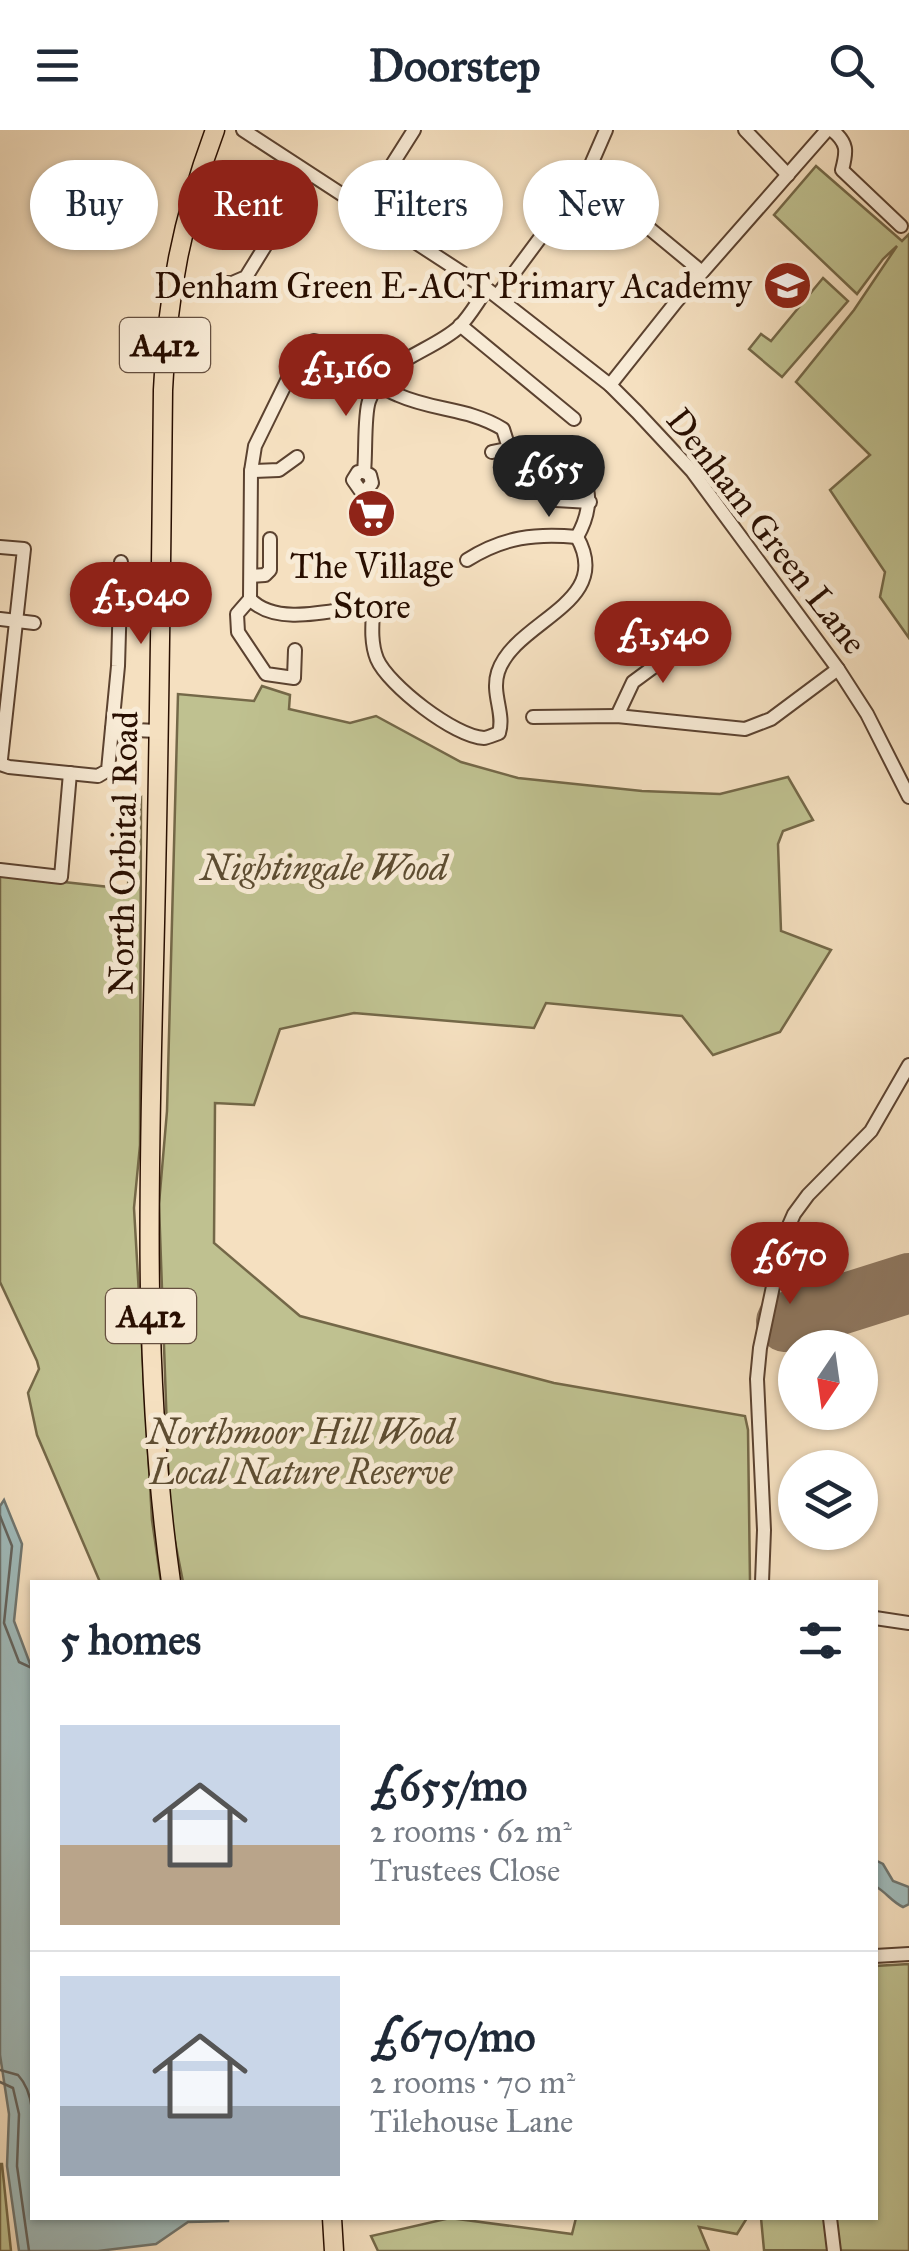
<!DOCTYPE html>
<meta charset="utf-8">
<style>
:root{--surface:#fff;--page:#f6f6f7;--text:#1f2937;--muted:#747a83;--line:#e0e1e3;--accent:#8f2418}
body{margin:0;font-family:"IM FELL Great Primer",serif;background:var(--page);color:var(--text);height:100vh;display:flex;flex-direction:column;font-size:38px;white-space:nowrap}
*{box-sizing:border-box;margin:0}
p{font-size:32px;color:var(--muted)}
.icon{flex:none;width:55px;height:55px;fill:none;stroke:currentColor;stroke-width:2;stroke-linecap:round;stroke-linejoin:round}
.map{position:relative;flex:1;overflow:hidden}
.sheet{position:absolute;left:30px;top:1450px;width:848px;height:640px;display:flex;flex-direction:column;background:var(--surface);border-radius:0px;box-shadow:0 2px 8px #0004}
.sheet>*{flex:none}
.banner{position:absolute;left:30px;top:30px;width:850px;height:90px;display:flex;gap:20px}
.needle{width:65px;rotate:193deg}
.tools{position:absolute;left:778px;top:1200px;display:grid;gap:20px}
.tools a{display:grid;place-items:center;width:100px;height:100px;border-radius:50%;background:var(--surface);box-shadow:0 2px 8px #0004;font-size:50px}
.price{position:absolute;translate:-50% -85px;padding:0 22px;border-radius:35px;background:var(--accent);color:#fff;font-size:32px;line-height:65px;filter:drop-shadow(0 2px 5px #0008)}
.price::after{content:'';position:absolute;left:50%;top:60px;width:30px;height:22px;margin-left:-15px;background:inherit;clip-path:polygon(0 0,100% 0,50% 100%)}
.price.active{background:#222;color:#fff}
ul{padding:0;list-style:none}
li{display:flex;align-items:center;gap:30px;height:250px;padding:0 30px}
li+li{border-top:2px solid var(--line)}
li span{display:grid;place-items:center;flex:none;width:280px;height:200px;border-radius:0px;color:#555}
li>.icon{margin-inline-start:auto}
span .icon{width:120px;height:120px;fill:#fffc;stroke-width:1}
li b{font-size:42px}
h2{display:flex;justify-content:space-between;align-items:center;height:120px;padding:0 30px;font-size:42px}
.pill{padding:0 35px;border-radius:45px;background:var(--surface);box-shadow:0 2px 8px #0004;font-size:35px;line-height:90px}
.pill.active{background:var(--accent);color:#fff}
header{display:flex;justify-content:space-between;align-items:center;height:130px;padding:0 30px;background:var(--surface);font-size:45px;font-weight:800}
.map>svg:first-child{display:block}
</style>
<header><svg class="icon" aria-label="menu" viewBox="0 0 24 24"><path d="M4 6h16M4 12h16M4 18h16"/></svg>Doorstep<svg class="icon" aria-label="search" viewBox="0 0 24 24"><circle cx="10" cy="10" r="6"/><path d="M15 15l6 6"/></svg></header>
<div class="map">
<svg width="909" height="2121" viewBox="0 0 909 2121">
<rect width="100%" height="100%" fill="#f5e0c0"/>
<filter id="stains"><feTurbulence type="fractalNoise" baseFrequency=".002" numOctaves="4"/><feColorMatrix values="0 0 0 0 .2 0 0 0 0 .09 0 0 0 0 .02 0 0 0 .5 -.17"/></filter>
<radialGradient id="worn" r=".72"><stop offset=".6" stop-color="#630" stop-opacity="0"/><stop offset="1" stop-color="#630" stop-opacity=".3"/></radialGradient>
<g fill="#bfc190" stroke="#746848" stroke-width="2.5">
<polygon points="816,36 902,111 909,104 909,508 880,467 885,442 830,360 870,325 796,252 854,180 897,116 883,129 857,164 774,85"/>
<polygon points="823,148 848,171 782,247 749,219 761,204 771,211"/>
<polygon points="262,556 290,565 289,579 350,593 376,586 461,632 518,648 642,661 720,664 788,647 813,690 783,701 778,714 781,801 831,820 780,902 713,925 682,886 546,873 534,898 354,883 280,899 254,975 215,973 214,1113 300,1186 554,1253 745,1286 748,1300 750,1452 183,1452 170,1386 159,1074 167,981 178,564 254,571"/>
<polygon points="141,668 140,1015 134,1078 152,1390 161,1452 100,1452 37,1305 28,1263 39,1239 37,1231 0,1152 0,745 128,759 130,679"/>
<polygon points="909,1834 909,2121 764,2120 761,2088 875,2088 875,1836"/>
<polygon points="0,2034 2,2034 11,2121 0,2121"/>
<polygon points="450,2088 572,2104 576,2088 747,2088 737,2104 699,2097 709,2121 378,2121 371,2106"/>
</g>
<g fill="#a0bbbb" stroke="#707670" stroke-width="2.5">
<polygon points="4,1370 22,1414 14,1491 32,1539 32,2088 228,2088 228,2091 188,2092 156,2114 98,2121 19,2121 7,2036 9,1984 0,1925 0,1376"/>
<path d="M875 1730 883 1734 893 1751 909 1757V1774L903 1777C892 1772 886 1762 875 1756Z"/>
</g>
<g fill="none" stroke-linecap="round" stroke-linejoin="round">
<g stroke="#64645e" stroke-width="2.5">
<polyline points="0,1386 12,1416 4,1493 19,1532 32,1538"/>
<path d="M0 1940 18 1945C43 1972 28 2022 32 2055"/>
<polyline points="0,1952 13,1958 19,1984 17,2036 29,2121"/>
</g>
<polyline stroke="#8e7760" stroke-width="60" points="786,1192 909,1153"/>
<defs>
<g id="minor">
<polyline points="243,0 487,159 610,255 637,282 692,341 838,539 867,584 909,667"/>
<polyline points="745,0 788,45"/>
<path d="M832 0C848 13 847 21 842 40L901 96"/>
<polyline points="586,46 702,142"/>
<polyline points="364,79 414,0"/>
<polyline points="224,153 232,153 246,147 309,45"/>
<polyline points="497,166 586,46 606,0"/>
<polyline points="460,195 574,289"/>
<polyline points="610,255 676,172 827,0"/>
<path d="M509 318 503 299C469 278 434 281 398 265 373 255 349 230 327 214L314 211 304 216 255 316 251 341 250 469C276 497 332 480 365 476L373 482C372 498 371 514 377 529 388 555 455 607 484 608 487 608 496 604 499 603 505 583 491 564 498 542 515 490 615 474 577 407"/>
<path d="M492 322C552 307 614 341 577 407"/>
<polyline points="251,341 279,340 297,327"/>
<path d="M364 342H358L353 350 360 360H366L372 353 370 345 364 342C366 324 364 285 369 271 383 229 430 223 459 197 470 186 478 171 487 159"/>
<polyline points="512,359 537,356 556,370 590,372"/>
<polyline points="0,417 24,419 1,629 0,634 9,637 98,646 108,640 118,536 121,432"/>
<path d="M467 430C503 407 536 403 577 407"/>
<polyline points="251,446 265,445 270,440 270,409"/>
<polyline points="250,469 237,484 238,502 266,544 294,548 295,520"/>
<polyline points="119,476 160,478"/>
<polyline points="0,489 34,493"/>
<polyline points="617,586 633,552 690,510"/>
<polyline points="533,587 617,586 745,599 771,589 838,539"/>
<polyline points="112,599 157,601"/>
<polyline points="0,740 61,747 70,643"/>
<polyline points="762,1452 764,1400 757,1249 760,1218 783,1109 794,1084 808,1065 871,1001 909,935"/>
<polyline points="875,1488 909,1493"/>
<polyline points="875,1826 909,1824"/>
<polyline points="830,2088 834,2121"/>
</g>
<g id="major">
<path d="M171 1452C142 1248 149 1040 154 834 159 643 161 451 163 260 167 166 182 88 215 0"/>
<polyline points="332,2088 334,2121"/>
</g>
</defs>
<use href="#minor" stroke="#5b4230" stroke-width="16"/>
<use href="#major" stroke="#280e00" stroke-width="21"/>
<use href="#minor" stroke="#f8ebd6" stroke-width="12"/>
<use href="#major" stroke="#f5e0c0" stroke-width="18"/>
</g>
<defs>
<symbol id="school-disc" viewBox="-11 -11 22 22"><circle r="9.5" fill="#8f2418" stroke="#f8ebd6"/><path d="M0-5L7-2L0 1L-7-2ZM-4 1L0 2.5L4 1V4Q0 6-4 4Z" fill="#fff"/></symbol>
<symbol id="supermarket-disc" viewBox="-11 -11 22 22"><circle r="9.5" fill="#8f2418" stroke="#f8ebd6"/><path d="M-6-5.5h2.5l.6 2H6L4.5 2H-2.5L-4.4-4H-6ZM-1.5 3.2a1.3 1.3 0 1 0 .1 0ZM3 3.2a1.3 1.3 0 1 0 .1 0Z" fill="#fff"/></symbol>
</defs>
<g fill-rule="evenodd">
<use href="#school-disc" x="760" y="128" width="55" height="55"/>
<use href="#supermarket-disc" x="344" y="356" width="55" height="55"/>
</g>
<g text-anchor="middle" stroke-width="10" stroke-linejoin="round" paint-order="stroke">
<g fill="#f8ebd6" stroke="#665040" stroke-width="2.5">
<rect x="120" y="188" width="90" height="54" rx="8"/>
<rect x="106" y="1159" width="90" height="54" rx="8"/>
</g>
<g font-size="32" font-weight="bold" fill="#280e00">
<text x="165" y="226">A412</text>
<text x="151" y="1197">A412</text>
</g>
<g font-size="35" fill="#280e00" stroke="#f8ebd6" text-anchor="end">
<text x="752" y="168">Denham Green E-ACT Primary Academy</text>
<text x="372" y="448" text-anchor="middle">The Village<tspan x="372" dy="40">Store</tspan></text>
</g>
<g font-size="35" fill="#280e00" stroke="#f8ebd6">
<text transform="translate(767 401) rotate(52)" y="12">Denham Green Lane</text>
<text transform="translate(123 723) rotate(-89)" y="12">North Orbital Road</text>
</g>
<g font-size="35" font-style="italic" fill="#5d4d32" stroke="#f8ebd6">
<text x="324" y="750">Nightingale Wood</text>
<text x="301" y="1314">Northmoor Hill Wood<tspan x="301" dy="40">Local Nature Reserve</tspan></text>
</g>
</g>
<rect width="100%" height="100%" filter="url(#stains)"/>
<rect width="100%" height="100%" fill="url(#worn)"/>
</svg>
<div class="tools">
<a><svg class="needle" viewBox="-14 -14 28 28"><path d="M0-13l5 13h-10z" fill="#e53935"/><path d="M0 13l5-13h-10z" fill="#747a83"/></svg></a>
<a><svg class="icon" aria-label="layers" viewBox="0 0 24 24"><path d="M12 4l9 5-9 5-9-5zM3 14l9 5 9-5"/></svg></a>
</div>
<b class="price" style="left:346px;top:289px">£1,160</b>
<b class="price active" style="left:549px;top:390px">£655</b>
<b class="price" style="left:141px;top:517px">£1,040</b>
<b class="price" style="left:663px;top:556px">£1,540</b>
<b class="price" style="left:790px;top:1177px">£670</b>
<div class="banner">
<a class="pill">Buy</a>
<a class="pill active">Rent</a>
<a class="pill">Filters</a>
<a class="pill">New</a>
</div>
<section class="sheet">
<h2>5 homes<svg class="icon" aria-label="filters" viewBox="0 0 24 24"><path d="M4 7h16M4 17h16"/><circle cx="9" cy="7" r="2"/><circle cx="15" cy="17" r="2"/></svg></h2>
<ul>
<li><span style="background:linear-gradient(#c9d6e8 60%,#b9a48a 0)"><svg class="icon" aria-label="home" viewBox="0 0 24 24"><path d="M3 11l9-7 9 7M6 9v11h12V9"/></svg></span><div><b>£655/mo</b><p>2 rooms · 62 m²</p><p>Trustees Close</p></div></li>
<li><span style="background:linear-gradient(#c9d6e8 65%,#9aa5b1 0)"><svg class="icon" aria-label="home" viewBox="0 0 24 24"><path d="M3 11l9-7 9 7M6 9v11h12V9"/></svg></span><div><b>£670/mo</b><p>2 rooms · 70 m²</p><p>Tilehouse Lane</p></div></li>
</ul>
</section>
</div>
